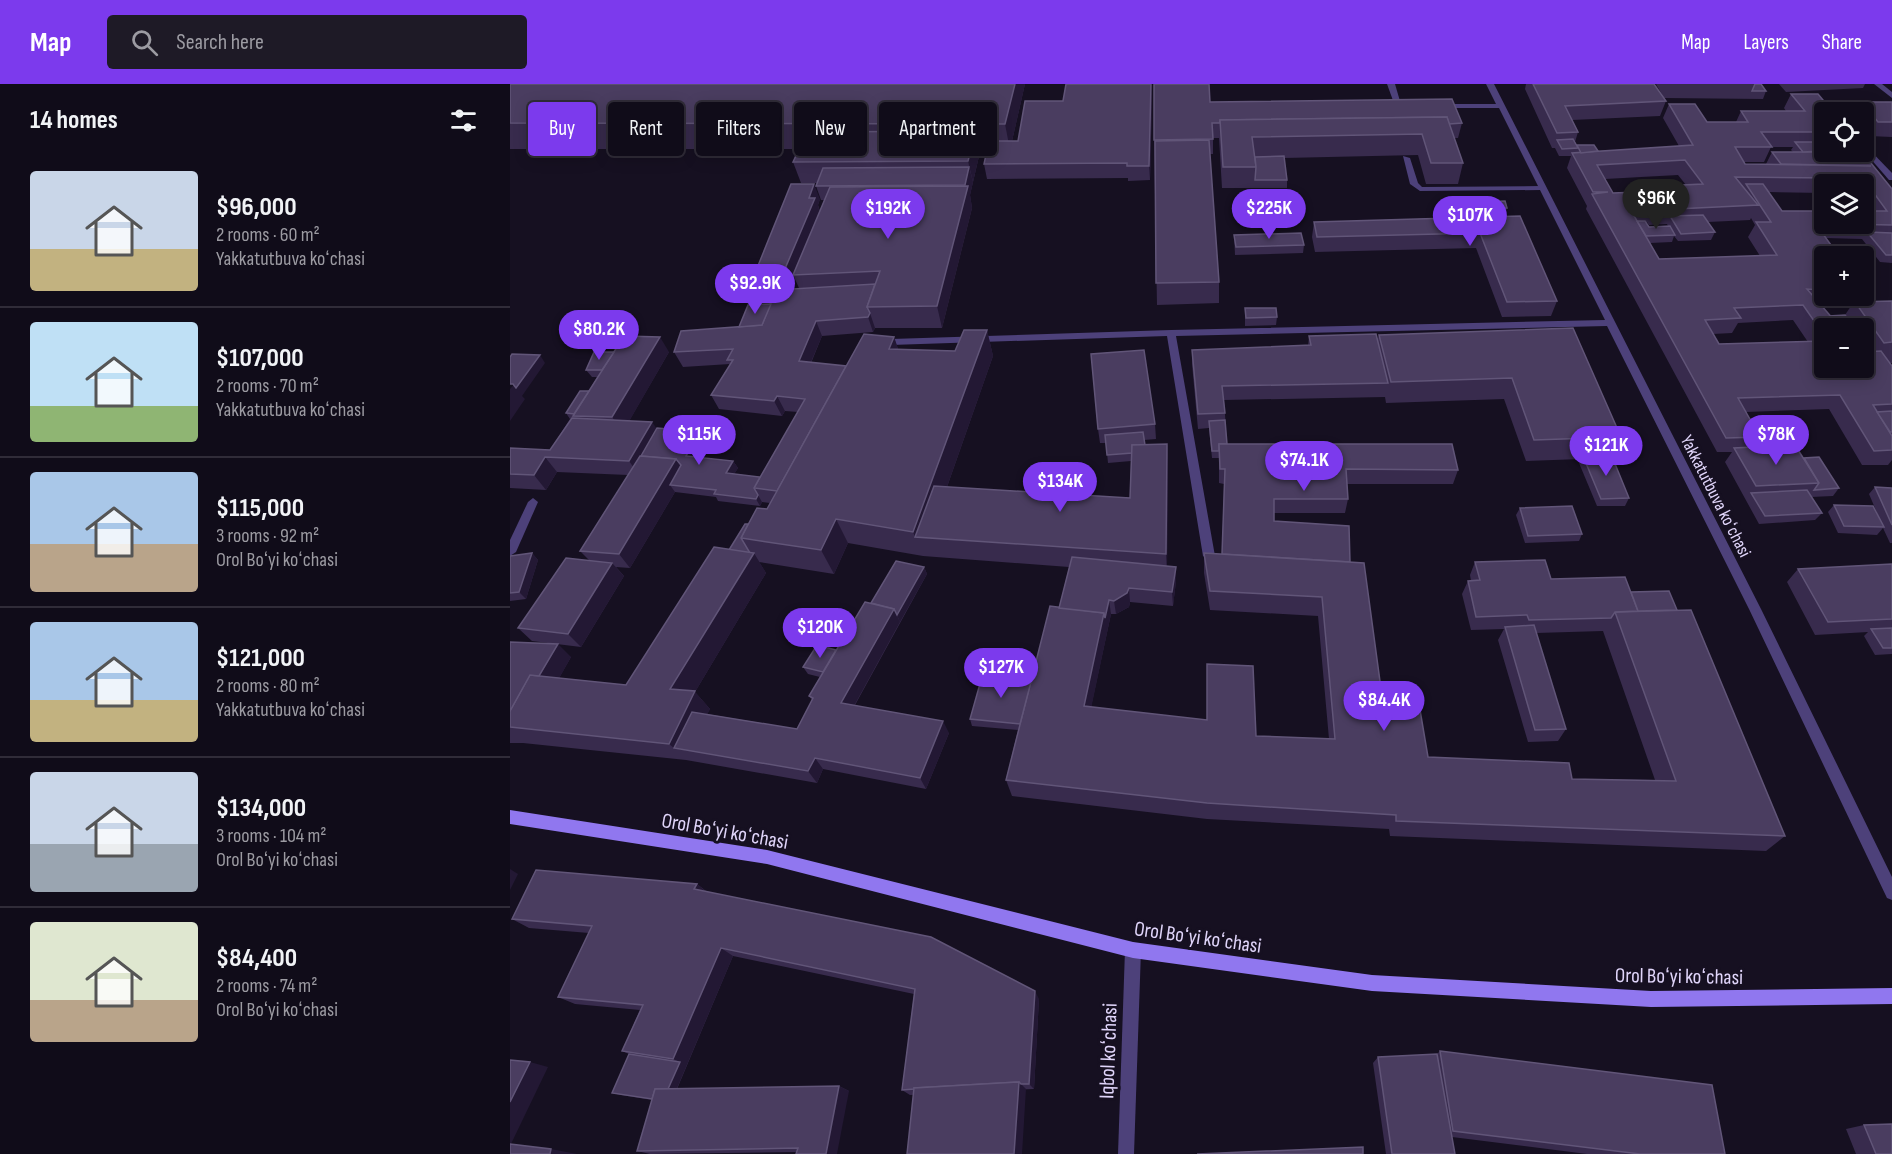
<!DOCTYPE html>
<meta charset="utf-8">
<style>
:root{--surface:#100c19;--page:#1e1a26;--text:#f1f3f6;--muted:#9c9ba2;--line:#302c38;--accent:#7c3aed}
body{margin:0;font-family:"Sofia Sans Condensed",sans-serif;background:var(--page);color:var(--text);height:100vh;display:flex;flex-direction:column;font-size:22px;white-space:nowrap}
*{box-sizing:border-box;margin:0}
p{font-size:20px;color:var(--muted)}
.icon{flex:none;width:33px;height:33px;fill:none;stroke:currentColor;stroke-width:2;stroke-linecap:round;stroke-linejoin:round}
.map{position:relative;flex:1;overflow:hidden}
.sheet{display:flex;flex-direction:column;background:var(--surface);width:510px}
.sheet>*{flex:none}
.guide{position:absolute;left:18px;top:18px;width:570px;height:54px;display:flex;gap:12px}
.tools{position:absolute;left:1304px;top:18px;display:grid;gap:12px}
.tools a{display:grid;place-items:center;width:60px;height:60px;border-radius:6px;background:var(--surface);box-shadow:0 3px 15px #0003,0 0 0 2px var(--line);font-size:30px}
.price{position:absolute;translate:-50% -51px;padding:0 14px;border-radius:21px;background:var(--accent);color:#fff;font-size:20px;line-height:39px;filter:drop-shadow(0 2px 3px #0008)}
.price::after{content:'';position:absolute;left:50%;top:36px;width:18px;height:14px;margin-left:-9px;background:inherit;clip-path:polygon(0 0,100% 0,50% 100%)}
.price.selected{background:#222;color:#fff}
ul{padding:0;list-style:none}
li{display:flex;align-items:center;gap:18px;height:150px;padding:0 30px}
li+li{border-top:2px solid var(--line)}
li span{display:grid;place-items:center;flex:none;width:168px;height:120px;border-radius:6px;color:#555}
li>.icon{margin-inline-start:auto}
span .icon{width:72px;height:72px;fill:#fffc;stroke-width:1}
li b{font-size:26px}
h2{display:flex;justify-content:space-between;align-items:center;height:72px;padding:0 30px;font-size:26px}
.pill{padding:0 21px;border-radius:6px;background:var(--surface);box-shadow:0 3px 15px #0003,0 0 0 2px var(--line);font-size:21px;line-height:54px}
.pill.selected{background:var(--accent);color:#fff}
header{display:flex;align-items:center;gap:36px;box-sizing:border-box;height:84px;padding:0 30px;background:var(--accent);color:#fff}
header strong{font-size:28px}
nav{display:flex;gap:33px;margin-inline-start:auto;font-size:21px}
.search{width:420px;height:54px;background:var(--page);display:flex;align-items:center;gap:15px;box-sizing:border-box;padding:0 21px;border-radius:6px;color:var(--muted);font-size:22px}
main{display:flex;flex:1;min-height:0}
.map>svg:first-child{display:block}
</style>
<header>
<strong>Map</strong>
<div class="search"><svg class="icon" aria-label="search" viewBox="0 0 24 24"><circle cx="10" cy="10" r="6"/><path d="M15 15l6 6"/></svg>Search here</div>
<nav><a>Map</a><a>Layers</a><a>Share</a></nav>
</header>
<main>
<section class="sheet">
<h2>14 homes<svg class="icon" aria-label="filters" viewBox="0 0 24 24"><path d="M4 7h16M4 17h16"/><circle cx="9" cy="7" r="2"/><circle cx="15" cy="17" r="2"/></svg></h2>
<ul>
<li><span style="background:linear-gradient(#c9d6e8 65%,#c2b280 0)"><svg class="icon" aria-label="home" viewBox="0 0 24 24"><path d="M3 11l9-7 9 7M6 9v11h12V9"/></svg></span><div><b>$96,000</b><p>2 rooms · 60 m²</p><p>Yakkatutbuva koʻchasi</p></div></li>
<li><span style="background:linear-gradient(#bfe0f5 70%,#8fb573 0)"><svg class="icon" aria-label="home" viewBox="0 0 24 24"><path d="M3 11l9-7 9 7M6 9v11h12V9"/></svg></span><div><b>$107,000</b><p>2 rooms · 70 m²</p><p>Yakkatutbuva koʻchasi</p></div></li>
<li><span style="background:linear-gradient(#a9c7e8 60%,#b9a48a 0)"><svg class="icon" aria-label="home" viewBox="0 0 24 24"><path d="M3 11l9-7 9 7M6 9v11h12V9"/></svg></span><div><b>$115,000</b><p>3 rooms · 92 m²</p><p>Orol Boʻyi koʻchasi</p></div></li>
<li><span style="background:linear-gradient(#a9c7e8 65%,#c2b280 0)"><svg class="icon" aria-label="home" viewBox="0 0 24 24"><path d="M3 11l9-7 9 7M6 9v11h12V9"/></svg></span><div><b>$121,000</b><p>2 rooms · 80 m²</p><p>Yakkatutbuva koʻchasi</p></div></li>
<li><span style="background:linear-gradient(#c9d6e8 60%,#9aa5b1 0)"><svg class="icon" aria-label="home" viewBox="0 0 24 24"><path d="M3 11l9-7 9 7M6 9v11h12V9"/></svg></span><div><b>$134,000</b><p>3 rooms · 104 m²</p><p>Orol Boʻyi koʻchasi</p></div></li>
<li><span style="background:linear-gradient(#dfe7d0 65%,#b9a48a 0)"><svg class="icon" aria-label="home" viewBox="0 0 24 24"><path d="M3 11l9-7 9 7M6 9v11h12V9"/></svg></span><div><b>$84,400</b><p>2 rooms · 74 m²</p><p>Orol Boʻyi koʻchasi</p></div></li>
</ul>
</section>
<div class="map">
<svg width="1382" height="1070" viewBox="0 0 1382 1070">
<rect width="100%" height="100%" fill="#161021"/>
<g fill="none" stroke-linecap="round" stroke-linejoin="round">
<g fill="#4d417a" fill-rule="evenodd">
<polygon points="893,72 900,74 908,99 912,103 1031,102 1035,104 1031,106 910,107 900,100"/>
<polygon points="23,414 28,418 6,468 0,472 0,456 18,418"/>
</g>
<g fill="#4d417a" fill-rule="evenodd">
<polygon points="877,0 885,0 892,24 885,22"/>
<polygon points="976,0 984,0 1251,525 1382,793 1382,816 1377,814 1239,525 1097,242 666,252 705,472 699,476 693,472 657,252 381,261 376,258 381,255 661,246 1095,236 989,24 929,24 925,22 929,20 986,20"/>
<polygon points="1364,0 1372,0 1382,8 1382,14"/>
<polygon points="1382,20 1382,24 1334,25 1332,28 1325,28 1332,21"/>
<polygon points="1353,59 1382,89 1382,96 1379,96 1353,66"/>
<polygon points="623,858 628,861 631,866 624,1070 608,1070 615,866 618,861"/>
</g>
<polygon fill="#9077ef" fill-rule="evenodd" points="0,726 257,766 623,858 862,891 1141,907 1382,904 1382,920 1141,923 862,907 623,874 257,780 0,740"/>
</g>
<g fill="#382b4d" fill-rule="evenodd">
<path d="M0 0H515L502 57H508L553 17 642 13 640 96 618 97V94L477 95 474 80 477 66H469L470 68 460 111 462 124 432 244H365L363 248 312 252 301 279 336 282 384 253 388 265 445 267 477 246 483 272 437 403 620 414 621 377 598 379 596 359H590L588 345 645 340 646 355 634 356 635 361 657 360 658 380 657 482 666 483V497L663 522 620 518 619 523 606 530H601L581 623 746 652 819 655 808 532 700 526 694 489V469L712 470 714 400 709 399V374H702L699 344 688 345 682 280V266L798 262 799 252 867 257 869 251 1063 244 1111 353 1101 372 1119 414 1115 422H1087L1069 379 1071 375 1016 377 994 315 876 319 875 313 714 316 717 360 948 386 943 400H837L838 415 835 429H764V437L840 478 872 612 918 673 1062 695 1145 696 1093 547 1026 549 1056 645 1048 657 1018 658 988 556 994 545 961 546 952 510 958 497H961L960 491 965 478 1041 495 1121 508 1167 526 1275 752 1256 767 880 752 879 745 697 735 502 712 496 696 508 646 462 642 460 635 522 594 549 524 559 483 413 472 338 459 324 490 249 478 256 489 185 608 200 625 197 630 287 645 302 616 299 612 310 593 298 590 293 583 326 566 361 519 414 483 417 490 345 621 439 649 416 705 313 685 307 699 176 676 13 659H0V558L61 573 49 594 116 601 238 440 257 425 260 419 252 418 250 422 208 417 206 413 165 408 120 484 106 483 114 492 71 563 22 557 8 544 79 476 70 467 118 391 47 388 36 406 0 404V364L40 366 60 335 56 329 79 307 87 293H82L76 286 159 268 119 337 147 345 190 348 195 355 185 373 223 377 228 384 224 390 250 393 288 328 275 327 272 332 209 325 201 311 220 280 173 283 164 268 229 243 238 221 235 214 310 115 308 121 310 127 314 116H311L306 102 307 99H291L283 78 289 65H0ZM284 193 289 204 279 205Z"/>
<path d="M1016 0H1144L1156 17 1150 32 1062 36 1068 48 1065 58 1067 62 1088 67 1169 62 1153 34 1159 20 1197 38H1226L1231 27H1276L1274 24 1281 10 1314 28V63H1307L1311 67 1382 105V179L1370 178 1352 155 1316 154 1314 172V212H1351L1347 218 1382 217V279H1380L1382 282V376L1378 381H1352L1319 325 1236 328 1250 353 1243 363 1294 374 1329 404 1323 412 1301 413 1312 429 1305 436 1249 440 1215 378 1222 368H1207L1076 125 1077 122 1057 84 1061 72H1049L1045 64H1042L1015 5ZM1261 63H1283L1281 66 1283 68H1262L1256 80H1235L1234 78H1254ZM1168 91 1176 101 1129 103 1127 108 1103 109 1095 95ZM1314 100H1353V122L1357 127 1353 140H1314V127H1272L1259 108 1314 109ZM1241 134 1245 141 1238 153 1250 172 1149 175 1140 159 1162 158 1164 152 1168 157 1201 156 1205 148 1198 138 1240 136ZM1137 138 1139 141 1157 140 1158 142 1139 143 1137 140ZM1311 221 1341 222 1335 231 1320 232ZM1283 236 1298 258 1209 260 1203 250 1222 249 1228 239ZM1314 244H1353V284H1314Z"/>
<polygon points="1146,0 1251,0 1256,7 1253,15 1154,14"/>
<polygon points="1269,0 1355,0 1353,4 1276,8"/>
<polygon points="700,18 952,39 948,54 944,54 953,79 948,100 916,100 908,71 774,74 777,96 777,104 712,104 709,54 703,54 703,70 700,70 709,198 709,219 647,221 644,56"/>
<polygon points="1352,18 1382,18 1382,53 1359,52 1353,45 1353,28 1346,28"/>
<polygon points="965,118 997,124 995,131 966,132 963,126"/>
<polygon points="1010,132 1047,217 1041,232 992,233 966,164 805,168 802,153 804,138"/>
<polygon points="724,151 794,161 793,169 725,171"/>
<polygon points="735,224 767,233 766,241 735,242"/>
<polygon points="1365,403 1382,404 1382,459 1380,459 1373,444 1367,451 1328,449 1318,428 1324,421 1371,438 1359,410"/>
<polygon points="1010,424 1072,450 1069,457 1015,459 1006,431"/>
<polygon points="22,469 28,476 16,515 0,517 0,472"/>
<polygon points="1382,480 1382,570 1365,571 1354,552 1358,548 1305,551 1277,498 1288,485"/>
<polygon points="187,800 196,807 529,915 524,1005 400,1011 392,1006 404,910 223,872 167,1005 329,1002 339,1007 287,1068 140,1070 127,1067 142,1016 111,1011 102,1009 119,970 112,967 130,926 65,920 48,913 79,849 19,844 2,835"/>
<polygon points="930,967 1215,1070 1077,1070 942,1053 945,1070 876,1070 863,979 868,973 927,970"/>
<polygon points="1354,1041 1382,1070 1346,1070 1336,1045"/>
</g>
<g fill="#231834">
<polygon points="505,0 515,0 500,66 495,40"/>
<polygon points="641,0 642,13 640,96 639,82"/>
<polygon points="466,47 470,68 463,98 458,77"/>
<polygon points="459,83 463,98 460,111 462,124 432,244 427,222 457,107 455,101"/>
<polygon points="304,100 310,115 308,121 310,129 283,191 284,193 272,221 266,206"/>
<polygon points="360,229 365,244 363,248 358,233"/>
<polygon points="306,237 312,252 295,292 289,277"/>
<polygon points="477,246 483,272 419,454 405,453 403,448"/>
<polygon points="150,253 159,268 113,348 102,333"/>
<polygon points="384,253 393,279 379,265"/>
<polygon points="30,271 35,279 12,312 15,315 0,337 0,305"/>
<polygon points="267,312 275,327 272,332 264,317"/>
<polygon points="142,338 152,352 129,391 119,377"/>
<polygon points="190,348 195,355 181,379 176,372"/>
<polygon points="657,360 658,380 657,490 656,470"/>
<polygon points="35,373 47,388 36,406 24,391"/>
<polygon points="166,375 175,389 160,401 165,408 120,484 109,470"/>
<polygon points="223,377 228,384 220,397 216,389"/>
<polygon points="248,411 252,418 250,422 246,415"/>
<polygon points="326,435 338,459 324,490 311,466"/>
<polygon points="22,469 28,476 16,515 9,508"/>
<polygon points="244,469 256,489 185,608 200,625 180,667 164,664 159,660 160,605"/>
<polygon points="102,479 114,492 71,563 58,550"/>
<polygon points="414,483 417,490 390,538 387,531"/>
<polygon points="666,483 666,497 663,522 662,508"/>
<polygon points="619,504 620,518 619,523 606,530 604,517"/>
<polygon points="599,516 601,530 578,639 574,622 594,529"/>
<polygon points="384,525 390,538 339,631 331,619"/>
<polygon points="48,560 61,573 21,645 0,643"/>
<polygon points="433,637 439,649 416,705 410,694"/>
<polygon points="305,674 313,685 307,699 298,687"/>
<polygon points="0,785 8,790 0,806"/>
<polygon points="187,800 199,810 184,805"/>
<polygon points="211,864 223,872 165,1009 157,1007 170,978 163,975"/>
<polygon points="525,907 529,915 524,1005 519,1000"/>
<polygon points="20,978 38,983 0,1062 0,1018"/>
<polygon points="509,998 516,1005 512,1070 504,1070"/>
<polygon points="329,1002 339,1007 327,1070 316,1070"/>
<polygon points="41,1065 67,1070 40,1070"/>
</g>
<g fill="#4a3d60" stroke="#615578" stroke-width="1.5">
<polygon points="0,0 505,0 495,40 0,39"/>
<polygon points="556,0 641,0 639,82 617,82 617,79 474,80 479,57 508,57 515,17 553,17"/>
<polygon points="644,0 699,0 700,18 942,15 952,39 939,40 937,33 710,36 710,39 702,39 703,55 644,56"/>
<polygon points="1023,0 1144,0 1156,17 1055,22 1068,48 1047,49"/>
<polygon points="1245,0 1251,0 1256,7 1242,7"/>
<polygon points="1281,10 1308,10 1323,28 1314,28 1314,48 1251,48 1262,63 1225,63 1235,80 1361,82 1271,80 1262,68 1352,68 1382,105 1382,141 1334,140 1353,140 1353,127 1377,127 1361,105 1353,105 1353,100 1329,100 1322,94 1225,93 1248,121 1145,126 1129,103 1193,100 1175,76 1087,81 1103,109 1128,108 1141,129 1123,130 1149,175 1267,171 1246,138 1261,138 1236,100 1253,100 1272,127 1314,127 1314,139 1305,139 1329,172 1314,172 1314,206 1297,205 1331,244 1309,244 1293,221 1224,224 1231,234 1195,236 1209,260 1314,257 1314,284 1353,284 1353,268 1371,267 1382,282 1382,320 1363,321 1382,352 1382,366 1364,367 1330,311 1228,314 1250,353 1216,354 1082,110 1098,108 1083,108 1062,69 1183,61 1159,20 1185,20 1197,38 1238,38 1231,27 1295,27"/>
<polygon points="1352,18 1382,18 1382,38 1368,38"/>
<polygon points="937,33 953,79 921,79 912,50 742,53 746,83 713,83 710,36"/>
<polygon points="466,47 458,77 283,78 297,48"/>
<polygon points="1063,55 1068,64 1052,65 1047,56"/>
<polygon points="699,56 709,198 646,199 645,57"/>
<polygon points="1285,58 1303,58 1311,67 1293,68"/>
<polygon points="1067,61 1084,61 1088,67 1071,69"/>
<polygon points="774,72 777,96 745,96 746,83 745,73"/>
<polygon points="459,83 455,101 306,102 313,84"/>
<polygon points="281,100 304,100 299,114 305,114 266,206 365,200 357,223 360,229 358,233 306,237 289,277 336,282 267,407 244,404 295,315 267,312 264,317 201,311 223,276 217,276 223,265 164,268 171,247 252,241 263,212 235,214"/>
<polygon points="458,102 427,222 357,223 370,187 283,191 320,103"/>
<polygon points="995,117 997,124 968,124 965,118"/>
<polygon points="1193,131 1205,148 1171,150 1160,132"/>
<polygon points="1010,132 1047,217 997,218 970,149 807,153 804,138"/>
<polygon points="1127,137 1135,137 1139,143 1160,142 1165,151 1136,152"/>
<polygon points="1357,148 1382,149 1382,171 1376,171"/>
<polygon points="791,149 794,161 726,163 724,151"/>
<polygon points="1382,217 1382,258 1374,259 1345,218"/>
<polygon points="261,220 252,241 229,243 238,221"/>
<polygon points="735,224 766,224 767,233 736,234"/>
<polygon points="1335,231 1345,244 1320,244 1331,244 1320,232"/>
<polygon points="1063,244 1111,353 1024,356 1002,294 881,298 869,251"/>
<polygon points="454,246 477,246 403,448 326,435 311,466 231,454 247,424 257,425 354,250 384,253 379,265 445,267"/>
<polygon points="866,250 878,299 712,302 715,329 688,330 682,266 801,261 799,252"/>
<polygon points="114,252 150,253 102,333 63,332"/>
<polygon points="1353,256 1361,267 1353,268"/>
<polygon points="634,266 645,340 588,345 581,270"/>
<polygon points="84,268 104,268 92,286 76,286"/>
<polygon points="2,270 30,271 6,304 3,300 0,300 0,273"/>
<polygon points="70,307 79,307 64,330 56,329"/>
<polygon points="1382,327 1382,348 1380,348 1367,328"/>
<polygon points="62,334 142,338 119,377 35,373 24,391 0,390 0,364 40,366"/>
<polygon points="715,336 717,360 709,360 709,367 702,367 699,337"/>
<polygon points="147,344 190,348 176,372 223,377 216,389 250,393 244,404 248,411 246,415 204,410 206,406 160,401 171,381 166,375 131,372"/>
<polygon points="633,348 635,361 622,361 622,369 597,371 595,351"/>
<polygon points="657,360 656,470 405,453 424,402 620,414 622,361"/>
<polygon points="709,360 942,360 948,386 836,385 838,415 764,415 764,437 839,442 840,478 712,470 715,385 710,385"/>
<polygon points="1285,361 1309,399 1246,402 1224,364"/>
<polygon points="1101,370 1119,414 1091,415 1073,372"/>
<polygon points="130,372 166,375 109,470 70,467"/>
<polygon points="1309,373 1329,404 1304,406 1309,399 1294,374"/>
<polygon points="1365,403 1382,404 1382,441"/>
<polygon points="1297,406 1312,429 1255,432 1241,409"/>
<polygon points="1324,421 1363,422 1374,443 1334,442"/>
<polygon points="1062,422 1072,450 1018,452 1010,424"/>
<polygon points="235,440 238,440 231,454 240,469 219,466"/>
<polygon points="204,463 244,469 160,605 185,607 159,660 0,643 0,627 20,591 116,601"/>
<polygon points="22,469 9,508 0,509 0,472"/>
<polygon points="694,469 854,479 872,612 908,614 918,673 1059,679 1062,695 1166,697 1105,528 1181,526 1275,752 886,737 886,731 697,719 496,696 540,522 594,529 574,622 697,636 697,580 743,582 746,652 825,655 812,513 700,507"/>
<polygon points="562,473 666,483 662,508 619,504 617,509 604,517 599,516 595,534 594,529 549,524"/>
<polygon points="56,474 102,479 58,550 8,544"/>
<polygon points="1035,476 1041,495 1115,493 1128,527 1105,528 1101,534 1019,536 1017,531 966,533 958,497 970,496 965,478"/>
<polygon points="386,477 414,483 387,531 384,525 361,519"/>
<polygon points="1382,480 1382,535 1318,538 1288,485"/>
<polygon points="1159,507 1167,526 1128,527 1121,508"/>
<polygon points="355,518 384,525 331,619 433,637 410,694 305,674 298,687 164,664 182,628 287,645 303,614 299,612"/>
<polygon points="1024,541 1056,645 1025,646 995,543"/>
<polygon points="1382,544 1382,564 1373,564 1361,545"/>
<polygon points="0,558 48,560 29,592 20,591 0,627"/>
<polygon points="307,561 326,566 313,588 293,583"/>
<polygon points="473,589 522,594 510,640 460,635"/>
<polygon points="26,786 187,800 184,805 421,853 525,907 519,1000 511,1000 509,998 404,1004 404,1005 392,1006 405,905 211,864 163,975 112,967 133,921 48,913 82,842 2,835"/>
<polygon points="930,967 1202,1001 1215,1070 1130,1070 943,1047"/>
<polygon points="119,970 170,978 158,1005 145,1005 142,1015 102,1009"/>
<polygon points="927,970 945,1070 882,1070 868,973"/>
<polygon points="0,976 20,978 0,1018"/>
<polygon points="509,998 504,1070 397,1070 404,1004"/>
<polygon points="329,1002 316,1070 286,1070 288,1064 127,1067 145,1005"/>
<polygon points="1382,1040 1382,1070 1366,1070 1354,1041"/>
<polygon points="0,1060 41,1065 40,1070 0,1070"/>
<polygon points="853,1063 853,1070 687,1070"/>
</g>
<g text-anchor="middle" stroke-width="6" stroke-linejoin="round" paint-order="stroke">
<g font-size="18" fill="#e0d5fa" stroke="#161021">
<text transform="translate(1206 412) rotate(63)" y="6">Yakkatutbuva koʻchasi</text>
</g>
<g font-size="21" fill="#e0d5fa" stroke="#161021">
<text transform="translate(215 747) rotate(10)" y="7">Orol Boʻyi koʻchasi</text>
<text transform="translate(688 853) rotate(8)" y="7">Orol Boʻyi koʻchasi</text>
<text transform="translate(1169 892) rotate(1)" y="7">Orol Boʻyi koʻchasi</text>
<text transform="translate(598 967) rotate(-88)" y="7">Iqbol koʻchasi</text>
</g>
</g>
</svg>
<div class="tools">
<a><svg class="icon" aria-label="locate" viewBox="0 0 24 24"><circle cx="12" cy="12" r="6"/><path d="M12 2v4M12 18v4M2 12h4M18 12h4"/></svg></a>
<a><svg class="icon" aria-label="layers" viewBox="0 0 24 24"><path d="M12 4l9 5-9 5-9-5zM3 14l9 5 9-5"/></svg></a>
<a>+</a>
<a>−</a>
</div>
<b class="price selected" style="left:1146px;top:146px">$96K</b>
<b class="price" style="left:378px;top:156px">$192K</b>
<b class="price" style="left:759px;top:156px">$225K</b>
<b class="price" style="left:960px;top:163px">$107K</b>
<b class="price" style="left:245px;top:231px">$92.9K</b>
<b class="price" style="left:89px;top:277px">$80.2K</b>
<b class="price" style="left:189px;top:382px">$115K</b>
<b class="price" style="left:1266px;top:382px">$78K</b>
<b class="price" style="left:1096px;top:393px">$121K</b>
<b class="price" style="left:794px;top:408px">$74.1K</b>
<b class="price" style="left:550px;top:429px">$134K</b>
<b class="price" style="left:310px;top:575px">$120K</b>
<b class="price" style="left:491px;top:615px">$127K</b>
<b class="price" style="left:874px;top:648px">$84.4K</b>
<div class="guide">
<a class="pill selected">Buy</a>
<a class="pill">Rent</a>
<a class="pill">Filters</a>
<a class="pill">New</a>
<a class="pill">Apartment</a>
</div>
</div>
</main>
